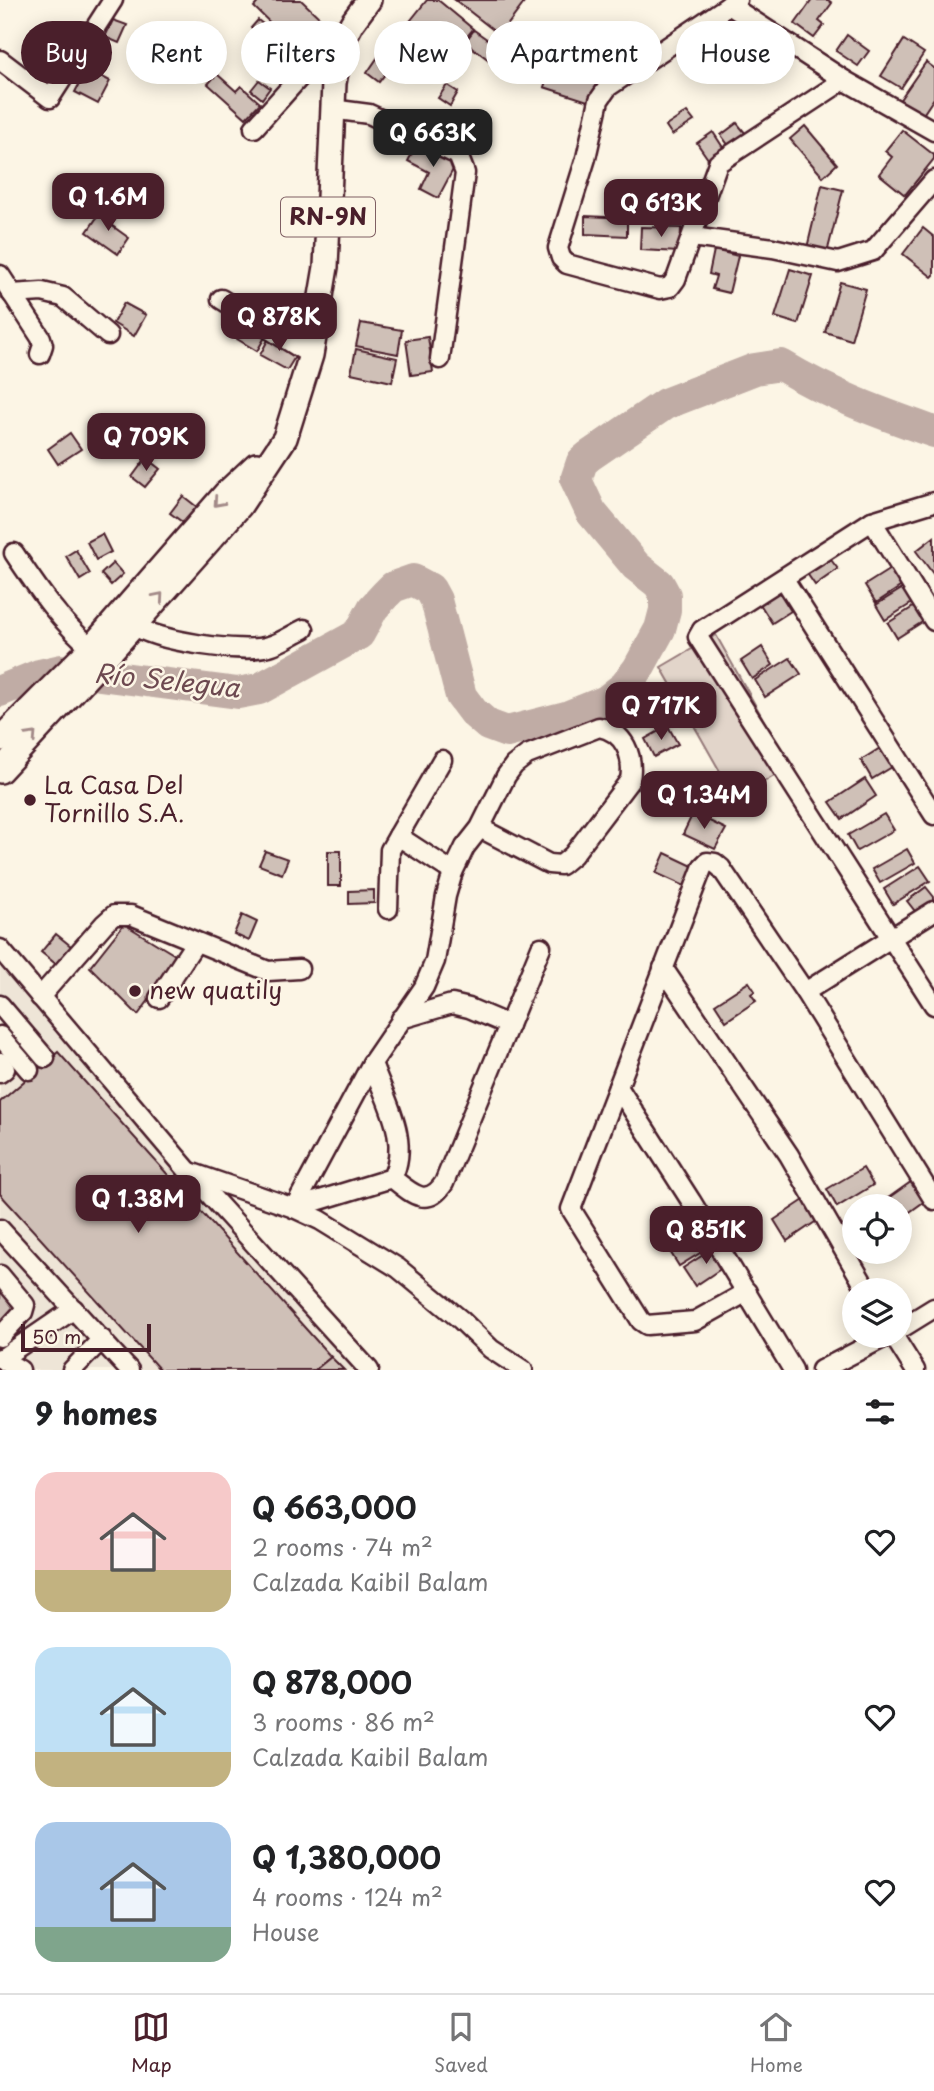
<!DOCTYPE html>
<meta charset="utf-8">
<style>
:root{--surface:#fff;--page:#f2f2f2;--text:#202124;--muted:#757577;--line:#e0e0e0;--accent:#4a1f2b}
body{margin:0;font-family:"Playpen Sans",sans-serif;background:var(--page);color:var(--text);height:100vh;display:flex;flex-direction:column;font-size:26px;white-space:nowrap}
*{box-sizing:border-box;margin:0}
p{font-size:23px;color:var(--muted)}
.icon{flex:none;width:38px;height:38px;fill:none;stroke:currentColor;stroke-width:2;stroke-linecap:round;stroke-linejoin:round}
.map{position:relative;height:1370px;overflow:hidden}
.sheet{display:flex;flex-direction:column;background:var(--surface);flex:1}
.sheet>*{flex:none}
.top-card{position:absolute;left:21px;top:21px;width:892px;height:63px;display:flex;gap:14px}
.controls{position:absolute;left:842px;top:1194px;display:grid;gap:14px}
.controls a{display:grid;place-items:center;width:70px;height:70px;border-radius:50%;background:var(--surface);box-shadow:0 4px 18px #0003;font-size:35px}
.scale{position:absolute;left:21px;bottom:18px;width:130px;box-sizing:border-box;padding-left:7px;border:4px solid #4a1f2b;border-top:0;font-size:19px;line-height:24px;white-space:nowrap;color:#4a1f2b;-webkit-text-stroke:5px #fcf5e5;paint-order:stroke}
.price{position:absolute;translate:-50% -60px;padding:0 16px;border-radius:14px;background:var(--accent);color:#fff;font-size:23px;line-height:46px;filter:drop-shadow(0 2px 4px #0008)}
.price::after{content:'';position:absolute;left:50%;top:42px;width:21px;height:16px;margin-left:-10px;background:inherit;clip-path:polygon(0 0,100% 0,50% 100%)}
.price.selected{background:#222;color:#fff}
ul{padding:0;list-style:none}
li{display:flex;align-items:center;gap:21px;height:175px;padding:0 35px}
li span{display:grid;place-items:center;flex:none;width:196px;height:140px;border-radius:21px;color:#555}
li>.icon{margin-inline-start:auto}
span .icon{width:84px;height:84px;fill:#fffc;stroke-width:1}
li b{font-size:30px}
h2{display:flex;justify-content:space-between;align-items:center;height:84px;padding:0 35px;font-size:30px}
.chip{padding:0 24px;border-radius:32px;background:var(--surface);box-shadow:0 4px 18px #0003;font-size:24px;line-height:63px}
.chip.selected{background:var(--accent);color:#fff}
.menu{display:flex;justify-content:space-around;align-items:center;height:98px;border-top:2px solid var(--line);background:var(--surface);font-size:19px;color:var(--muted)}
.menu a{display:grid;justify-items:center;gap:4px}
.menu .selected{color:var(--accent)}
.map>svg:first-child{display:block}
</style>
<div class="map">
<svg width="934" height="1370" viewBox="0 0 934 1370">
<rect width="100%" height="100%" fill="#fcf5e5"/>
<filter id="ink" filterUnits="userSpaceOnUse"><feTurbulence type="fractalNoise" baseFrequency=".0143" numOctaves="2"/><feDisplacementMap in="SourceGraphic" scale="14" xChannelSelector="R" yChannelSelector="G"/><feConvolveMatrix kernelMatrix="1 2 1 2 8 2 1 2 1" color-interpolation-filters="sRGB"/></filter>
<g filter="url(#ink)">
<polygon fill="#eee5d7" points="0,956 364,1370 0,1370"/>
<polygon fill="#e2d5ca" stroke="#967a7a" stroke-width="2" points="716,635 790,767 735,798 661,667"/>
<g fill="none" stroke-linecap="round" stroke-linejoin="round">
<path stroke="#c0aca5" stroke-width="32" d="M0 691 39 675 61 670 238 693 259 689 359 634 373 608 385 595 393 587 413 580 430 589 436 600 461 696 473 712 488 725 507 732 566 717 606 701 625 686 638 669 660 629 665 610V595L659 584 636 566 591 512 576 480 582 462 589 456 665 404 755 369 781 365C830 395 880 413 934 432"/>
</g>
<g fill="#cfc0b7" stroke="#4a1f2b" stroke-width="2">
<polygon points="260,0 301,0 322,20 296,48 254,7"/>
<polygon points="427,0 438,0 473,29 441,69 399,35"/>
<polygon points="455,0 520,0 524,3 500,35"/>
<polygon points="812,0 828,0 832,3 819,21 824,25 814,38 795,24"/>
<polygon points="113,20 127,25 119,43 105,37"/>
<polygon points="258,20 288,45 281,54 251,28"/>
<polygon points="474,30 498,47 489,60 465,42"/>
<polygon points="847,35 869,51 858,66 836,51"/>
<polygon points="904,40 924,53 901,88 881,76"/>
<polygon points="613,46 623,63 601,75 592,59"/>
<polygon points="378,57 391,66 379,82 367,73"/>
<polygon points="553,61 599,77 591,102 544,87"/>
<polygon points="926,62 934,68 934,98 922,116 899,101"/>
<polygon points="87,69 110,81 98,104 75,92"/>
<polygon points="217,74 236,91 241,86 260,103 246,118 208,84"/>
<polygon points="259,80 270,88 262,99 251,90"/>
<polygon points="447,85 458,92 450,106 438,98"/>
<polygon points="687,112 694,121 672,135 666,126"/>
<polygon points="737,123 746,134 729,146 721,135"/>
<polygon points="805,126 837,164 823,177 790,139"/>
<polygon points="902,130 934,155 934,159 905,195 879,174 892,157 885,151"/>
<polygon points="713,132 724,149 708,159 697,143"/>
<polygon points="417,144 456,164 438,198 421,189 429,172 408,161"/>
<polygon points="822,185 843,190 827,253 807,248"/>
<polygon points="102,210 115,220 111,225 129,238 118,254 87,232"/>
<polygon points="585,216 627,218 627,236 585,234"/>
<polygon points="641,227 681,228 680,252 640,250"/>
<polygon points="923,228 934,237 934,275 932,277 903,254"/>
<polygon points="714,250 738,256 729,293 712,289 716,276 709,274"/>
<polygon points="790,269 813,276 798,324 775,317"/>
<polygon points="840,282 866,289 851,340 825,332"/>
<polygon points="124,303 146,315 134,336 113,323"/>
<polygon points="282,311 298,318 290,335 274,328"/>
<polygon points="248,320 268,332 257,351 237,339"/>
<polygon points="361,323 402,330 398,354 356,346"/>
<polygon points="270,336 298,352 287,370 260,355"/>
<polygon points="428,337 433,372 411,375 406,340"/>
<polygon points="356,349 397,358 392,382 351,373"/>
<polygon points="70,433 81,449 58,464 48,449"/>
<polygon points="146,458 160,469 145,487 132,477"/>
<polygon points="183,496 197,507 185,524 170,513"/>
<polygon points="102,534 111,552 96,560 87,542"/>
<polygon points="934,537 934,575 916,551"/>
<polygon points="76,550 90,574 80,580 66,556"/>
<polygon points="828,556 838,569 815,585 806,572"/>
<polygon points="113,563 123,574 111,585 101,574"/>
<polygon points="895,566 906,583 876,603 865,585"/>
<polygon points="908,585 917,600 885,620 876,605"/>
<polygon points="779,592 791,611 772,623 760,604"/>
<polygon points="918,604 927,619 897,638 888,623"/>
<polygon points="762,647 773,665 752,679 741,661"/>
<polygon points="790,658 801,674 765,697 755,680"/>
<polygon points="668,726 678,744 654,757 645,739"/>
<polygon points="885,745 897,764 872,779 861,760"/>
<polygon points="865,779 876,796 842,819 830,802"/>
<polygon points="693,813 726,829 715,849 683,834"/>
<polygon points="884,814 894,830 857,851 848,835"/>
<polygon points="907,849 915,863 880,883 872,869"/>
<polygon points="265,851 288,859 282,874 259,865"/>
<rect x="328" y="851" width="13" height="35"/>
<polygon points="665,853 699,869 689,888 656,873"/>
<polygon points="920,866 930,881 893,904 884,889"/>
<polygon points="926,887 934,897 934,902 918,915 907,901"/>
<polygon points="374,890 374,903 349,904 349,891"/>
<polygon points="242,915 257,922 249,941 234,934"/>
<polygon points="124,924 180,958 138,1015 90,967"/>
<polygon points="56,934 72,947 57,965 41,952"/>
<polygon points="749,982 755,991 751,994 756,1001 726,1021 715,1004"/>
<polygon points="58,1052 331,1357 315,1370 160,1370 0,1194 0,1102"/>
<polygon points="863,1168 873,1185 837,1207 827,1189"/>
<polygon points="915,1179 929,1198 900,1219 900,1206 887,1206 884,1201"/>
<polygon points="807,1198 821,1218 787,1241 774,1220"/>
<polygon points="700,1224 713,1245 679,1266 666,1245"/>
<polygon points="717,1246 728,1264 695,1286 683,1268"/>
<polygon points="0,1284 20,1308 0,1325"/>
<polygon points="331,1357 344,1370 315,1370"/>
</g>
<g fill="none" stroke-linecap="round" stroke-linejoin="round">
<defs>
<g id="minor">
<polyline points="737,0 608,87 599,100 586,158 558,248 561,258 567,264 660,289 670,287 676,279 718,163 844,80"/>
<polyline points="729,5 844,80 934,131"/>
<polyline points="0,60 50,98 113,0"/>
<polyline points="331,109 369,114 458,155 465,173 440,359"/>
<polyline points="254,128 315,60 341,44"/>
<polyline points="692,237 773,248 838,262 873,251 934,180"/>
<polyline points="0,275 41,338 43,345 40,354"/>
<polyline points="12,294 42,292 63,297 108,335"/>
<polyline points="221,299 311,355"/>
<polyline points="934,502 872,521 702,630 698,637 934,1005"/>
<polyline points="872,521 934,621"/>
<path d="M14 553C37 587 59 621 91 647"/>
<polyline points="784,579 934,815"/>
<path d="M134 625C155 641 243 654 269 646 281 643 293 634 304 629"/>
<polyline points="398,836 453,872"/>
<polyline points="388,909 390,850 442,760"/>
<polyline points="0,949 189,1172 369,1370"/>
<polyline points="663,968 789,1155 867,1290"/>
<polyline points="805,992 934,911"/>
<polyline points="40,997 104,924 114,915 131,915 268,971 299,969"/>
<polyline points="159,998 195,943"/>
<polyline points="0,1005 45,1058"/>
<polyline points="401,1019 452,1004 469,1008 509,1025"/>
<polyline points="0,1036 29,1070"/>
<polyline points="0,1062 5,1069 0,1073"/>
<polyline points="618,1087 691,1201 793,1370"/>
<polyline points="190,1172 294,1208 320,1220 398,1268 461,1320 491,1349 523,1370"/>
<path d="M392 1178C411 1193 427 1209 444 1183L541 947"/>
<path d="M294 1208 372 1063 424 987 435 961 446 896 453 872 465 847 480 828 506 776 514 765 527 755 599 727C625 732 634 756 630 780L573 855 561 865 549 864 480 828"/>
<path d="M294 1208 392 1178C411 1140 385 1100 372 1063"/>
<polyline points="0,1229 129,1370"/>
<polyline points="0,1275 25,1305 23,1312 0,1337"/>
<polyline points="747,1292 695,1321 647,1325 641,1321 571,1209 703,866 707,862 715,863 721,868 805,992 934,1200"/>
<polyline points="900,1329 934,1308"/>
<polyline points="893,1335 915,1370"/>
<polyline points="0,1358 20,1370"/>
<polyline points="1,1359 74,1309"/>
<polyline points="72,1370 102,1339"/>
<polyline points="821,1370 889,1335"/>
</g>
<g id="major">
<polyline points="0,739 89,650 225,494 256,465"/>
<polyline points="0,771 114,648 240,506 285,438 311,355 326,267 334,83 341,44 352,23 369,0"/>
</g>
</defs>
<use href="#minor" stroke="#4a1f2b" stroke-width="23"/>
<use href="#major" stroke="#4a1f2b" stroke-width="28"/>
<use href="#minor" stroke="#fcf5e5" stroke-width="18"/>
<use href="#major" stroke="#fcf5e5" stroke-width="23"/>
</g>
<defs><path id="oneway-chevron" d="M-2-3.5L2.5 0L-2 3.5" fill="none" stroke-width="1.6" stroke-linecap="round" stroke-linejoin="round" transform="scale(1.75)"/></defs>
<g stroke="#a38a88">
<use href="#oneway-chevron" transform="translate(218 502) rotate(132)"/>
<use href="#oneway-chevron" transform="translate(159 597) rotate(-49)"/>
<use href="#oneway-chevron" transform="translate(32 736) rotate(-47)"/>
</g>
</g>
<g fill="#4a1f2b" stroke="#fcf5e5" stroke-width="2.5">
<circle cx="30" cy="800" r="7"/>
<circle cx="135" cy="991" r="7"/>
</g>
<g text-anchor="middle" stroke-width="5" stroke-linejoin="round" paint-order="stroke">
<rect fill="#fcf5e5" stroke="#7f5f63" stroke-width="2" x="281" y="197.5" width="94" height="39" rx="5"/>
<g font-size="23" font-weight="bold" fill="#4a1f2b">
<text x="328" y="225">RN-9N</text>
</g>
<g font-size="24" fill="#4a1f2b" stroke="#fcf5e5" text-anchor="start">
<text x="44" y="794">La Casa Del<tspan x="44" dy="28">Tornillo S.A.</tspan></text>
<text x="149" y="999">new quatily</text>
</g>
<g font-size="26" font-style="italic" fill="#6d4950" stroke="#fcf5e5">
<text transform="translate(167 681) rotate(6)" y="9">Río Selegua</text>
</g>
</g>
</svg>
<div class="controls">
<a><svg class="icon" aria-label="locate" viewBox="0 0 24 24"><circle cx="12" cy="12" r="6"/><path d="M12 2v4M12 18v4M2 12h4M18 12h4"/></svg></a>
<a><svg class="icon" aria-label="layers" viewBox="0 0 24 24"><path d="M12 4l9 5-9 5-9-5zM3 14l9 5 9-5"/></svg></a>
</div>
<div class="scale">50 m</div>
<b class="price selected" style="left:433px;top:169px">Q 663K</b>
<b class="price" style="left:108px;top:233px">Q 1.6M</b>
<b class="price" style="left:661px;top:239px">Q 613K</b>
<b class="price" style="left:279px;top:353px">Q 878K</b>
<b class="price" style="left:146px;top:473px">Q 709K</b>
<b class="price" style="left:661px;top:742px">Q 717K</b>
<b class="price" style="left:704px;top:831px">Q 1.34M</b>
<b class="price" style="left:138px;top:1235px">Q 1.38M</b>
<b class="price" style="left:706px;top:1266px">Q 851K</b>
<div class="top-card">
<a class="chip selected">Buy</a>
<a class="chip">Rent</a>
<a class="chip">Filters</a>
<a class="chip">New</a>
<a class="chip">Apartment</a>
<a class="chip">House</a>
</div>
</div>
<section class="sheet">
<h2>9 homes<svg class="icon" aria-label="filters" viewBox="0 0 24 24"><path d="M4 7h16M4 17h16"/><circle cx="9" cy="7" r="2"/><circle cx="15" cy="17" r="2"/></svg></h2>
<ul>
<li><span style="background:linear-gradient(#f6c9c9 70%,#c2b280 0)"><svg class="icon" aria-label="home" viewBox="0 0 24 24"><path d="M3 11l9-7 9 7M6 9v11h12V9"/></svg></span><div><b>Q 663,000</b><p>2 rooms · 74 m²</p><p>Calzada Kaibil Balam</p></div><svg class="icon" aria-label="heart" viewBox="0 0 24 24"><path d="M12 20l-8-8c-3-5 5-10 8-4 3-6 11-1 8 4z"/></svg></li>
<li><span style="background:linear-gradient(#bfe0f5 75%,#c2b280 0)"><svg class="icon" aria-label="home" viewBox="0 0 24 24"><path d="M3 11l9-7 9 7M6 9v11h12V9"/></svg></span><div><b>Q 878,000</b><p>3 rooms · 86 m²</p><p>Calzada Kaibil Balam</p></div><svg class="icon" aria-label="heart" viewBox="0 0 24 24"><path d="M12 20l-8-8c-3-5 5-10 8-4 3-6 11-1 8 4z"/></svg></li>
<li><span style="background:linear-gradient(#a9c7e8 75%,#7fa58c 0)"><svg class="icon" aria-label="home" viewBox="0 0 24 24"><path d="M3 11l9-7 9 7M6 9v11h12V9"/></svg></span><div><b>Q 1,380,000</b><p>4 rooms · 124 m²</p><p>House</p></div><svg class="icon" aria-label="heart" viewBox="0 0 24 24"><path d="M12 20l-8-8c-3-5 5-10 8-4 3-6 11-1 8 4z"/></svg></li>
</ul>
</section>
<nav class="menu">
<a class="selected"><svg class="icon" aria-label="map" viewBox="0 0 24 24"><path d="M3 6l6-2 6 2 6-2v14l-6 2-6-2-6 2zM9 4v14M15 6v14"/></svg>Map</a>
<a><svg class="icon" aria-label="saved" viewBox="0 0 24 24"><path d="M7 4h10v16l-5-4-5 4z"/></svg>Saved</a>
<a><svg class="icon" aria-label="home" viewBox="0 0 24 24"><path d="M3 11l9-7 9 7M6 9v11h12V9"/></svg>Home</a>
</nav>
